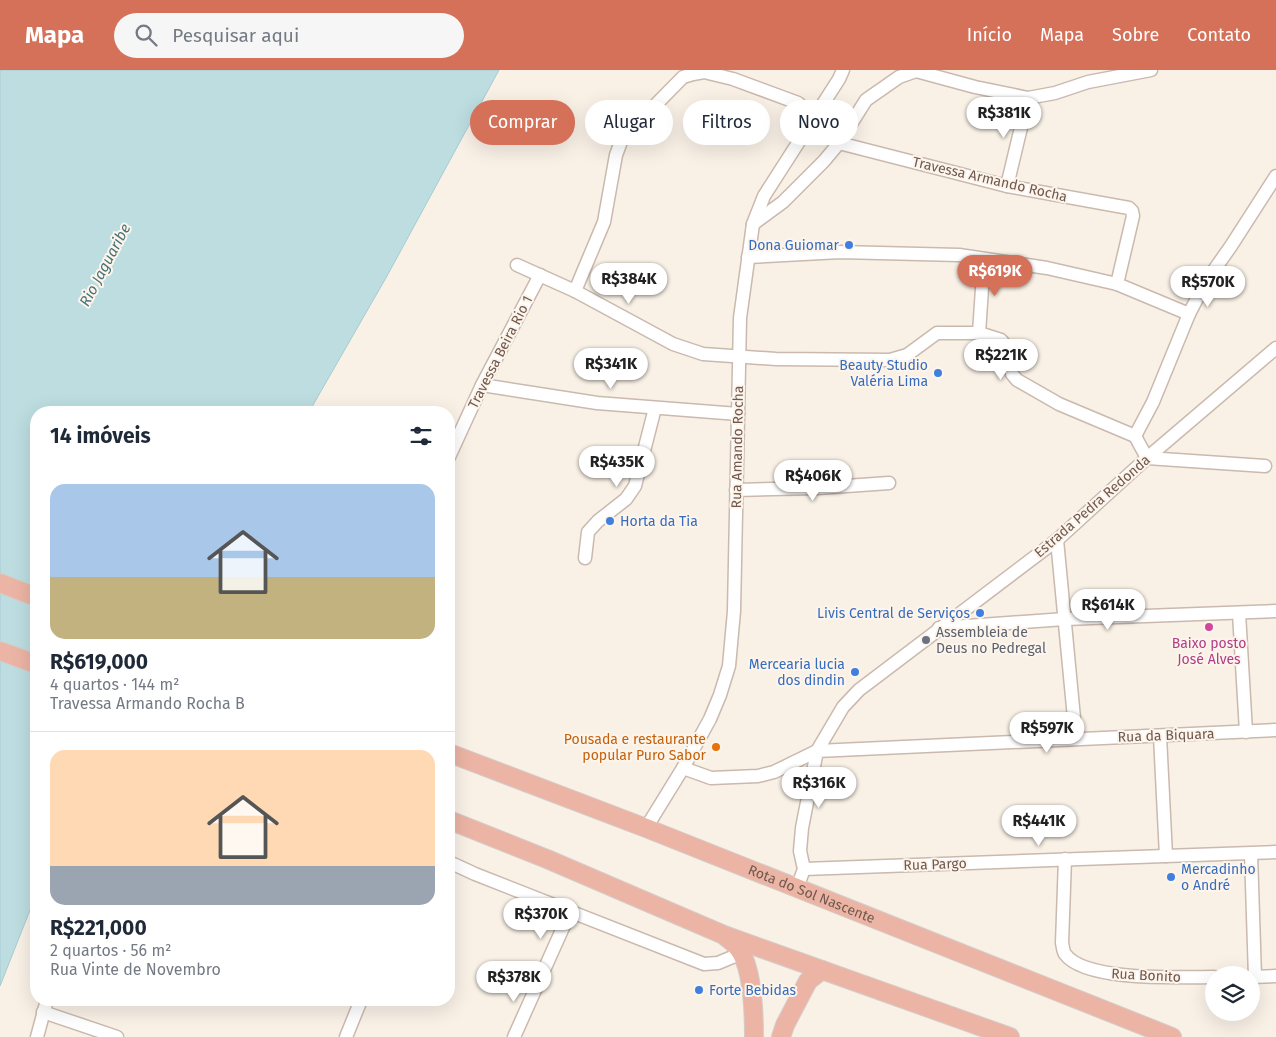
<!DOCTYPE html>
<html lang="pt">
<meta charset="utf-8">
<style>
:root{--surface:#fff;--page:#f6f6f7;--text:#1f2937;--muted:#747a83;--line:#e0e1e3;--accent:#d57059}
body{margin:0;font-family:"Fira Sans",sans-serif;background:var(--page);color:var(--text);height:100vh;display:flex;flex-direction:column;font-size:19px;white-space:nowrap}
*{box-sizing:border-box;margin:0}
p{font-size:16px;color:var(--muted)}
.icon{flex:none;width:28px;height:28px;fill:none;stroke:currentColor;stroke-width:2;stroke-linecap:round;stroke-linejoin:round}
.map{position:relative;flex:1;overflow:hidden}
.details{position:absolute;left:30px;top:336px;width:425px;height:600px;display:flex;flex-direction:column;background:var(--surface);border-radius:20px;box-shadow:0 5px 20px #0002}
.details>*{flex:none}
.top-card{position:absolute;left:470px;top:30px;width:475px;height:45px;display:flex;gap:10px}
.tools{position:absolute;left:1205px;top:896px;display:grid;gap:10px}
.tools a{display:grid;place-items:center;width:55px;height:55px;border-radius:50%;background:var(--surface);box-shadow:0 5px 20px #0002;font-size:25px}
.price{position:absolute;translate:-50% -42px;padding:0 11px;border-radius:18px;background:#fff;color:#222;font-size:16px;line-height:32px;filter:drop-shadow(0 1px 2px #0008)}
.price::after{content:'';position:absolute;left:50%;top:30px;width:15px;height:11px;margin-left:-8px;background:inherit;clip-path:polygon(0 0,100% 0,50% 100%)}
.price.on{background:var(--accent);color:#fff}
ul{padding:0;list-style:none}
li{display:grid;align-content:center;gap:10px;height:265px;padding:0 20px}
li+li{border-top:1px solid var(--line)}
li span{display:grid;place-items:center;height:155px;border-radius:15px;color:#555}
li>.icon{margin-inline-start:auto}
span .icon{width:90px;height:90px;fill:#fffc;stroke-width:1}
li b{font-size:21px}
h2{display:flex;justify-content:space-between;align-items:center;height:60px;padding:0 20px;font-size:21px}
.tag{padding:0 18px;border-radius:22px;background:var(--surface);box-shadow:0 5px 20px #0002;font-size:18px;line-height:45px}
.tag.on{background:var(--accent);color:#fff}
header{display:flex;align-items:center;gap:30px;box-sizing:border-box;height:70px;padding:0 25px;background:var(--accent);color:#fff}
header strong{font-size:24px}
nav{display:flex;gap:28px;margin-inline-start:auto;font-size:18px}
.search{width:350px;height:45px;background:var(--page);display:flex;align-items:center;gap:12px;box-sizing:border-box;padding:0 18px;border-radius:28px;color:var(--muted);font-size:19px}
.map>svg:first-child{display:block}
</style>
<header>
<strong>Mapa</strong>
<div class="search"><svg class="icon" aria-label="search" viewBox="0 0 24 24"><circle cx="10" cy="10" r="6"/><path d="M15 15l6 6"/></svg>Pesquisar aqui</div>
<nav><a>Início</a><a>Mapa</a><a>Sobre</a><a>Contato</a></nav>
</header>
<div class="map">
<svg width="1276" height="967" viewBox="0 0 1276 967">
<rect width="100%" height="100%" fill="#f9f1e6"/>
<polygon fill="#bddde1" stroke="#a4ccd1" points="0,0 499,0 387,206 309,342 36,342 36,825 0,916"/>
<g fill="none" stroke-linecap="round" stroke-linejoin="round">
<defs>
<g id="minor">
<polyline points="839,73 1007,116 1129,138 1132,141 1133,146 1117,214"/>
<polyline points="1007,116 1028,28"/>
<polyline points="753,154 783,132 824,91 839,73 866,30 899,7 916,1 975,17 1028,28 1055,23 1088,12 1151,0"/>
<polyline points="748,187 840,182 959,185 1047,198 1117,214 1189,244"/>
<polyline points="517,195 575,221 673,274 703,284 776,289 890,290 907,285 937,263 979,263 1001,270 1006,276 1012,304 1017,310 1059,334 1135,366 1147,388 1265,396"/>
<polyline points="575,221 604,152 616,85 622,69 683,7 693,4 704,2 733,9 798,33 814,48"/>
<polyline points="979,263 984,189"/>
<polyline points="482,315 597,333 738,344"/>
<polyline points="1135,366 1153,332 1189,244 1205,213 1231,176 1276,106"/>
<polyline points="449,387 482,315 540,205"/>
<polyline points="736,420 818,418 889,413"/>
<polyline points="1057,470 1076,669"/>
<polyline points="585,488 588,462 598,451 626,429 635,416 655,338"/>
<polyline points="1239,543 1246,662"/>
<polyline points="939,558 1065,549 1276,541"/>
<polyline points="1160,666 1166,786"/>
<polyline points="683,698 711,708 758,706 774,702 817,681 843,637 859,620 1057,470 1147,388 1276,278"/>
<polyline points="646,758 683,698 710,649 720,625 729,596 734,541 740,248 753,154 764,126 839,9 843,0"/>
<polyline points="1251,784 1255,907"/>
<path d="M1065 789 1062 873C1063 877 1063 881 1065 884 1085 912 1182 907 1214 907"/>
<polyline points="449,792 475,804 704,894 718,893 742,883"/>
<polyline points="804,799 1276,782"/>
<polyline points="797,818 804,799 800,781 802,758 817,681 1276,660"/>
<polyline points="1251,907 1276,906"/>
<polyline points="43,942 117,967"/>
<polyline points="37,967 47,930"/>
<polyline points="346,967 361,930"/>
<polyline points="514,967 570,842"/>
</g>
<g id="highway">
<polyline points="0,513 36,527"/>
<polyline points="0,581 36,594"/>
<path id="s1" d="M449 683 646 758 1172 967"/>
<polyline points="449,750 547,789 724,865 1010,967"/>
<path d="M726 867C730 870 735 874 738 878 753 897 754 943 754 967"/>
<polyline points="781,967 785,955 808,911 822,900"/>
</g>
</defs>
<use href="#minor" stroke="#cab9ae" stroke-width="15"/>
<use href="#highway" stroke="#d4cdca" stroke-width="20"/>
<use href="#minor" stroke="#fff" stroke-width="12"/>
<use href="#highway" stroke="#ecb4a4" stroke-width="18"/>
</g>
<g fill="#3f7fe0" stroke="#fdf5ec" stroke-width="2">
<circle cx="849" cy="175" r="5"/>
<circle cx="938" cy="303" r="5"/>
<circle cx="610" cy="451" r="5"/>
<circle cx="980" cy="543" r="5"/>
<circle cx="855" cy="602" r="5"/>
<circle cx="1171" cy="807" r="5"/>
<circle cx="699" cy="920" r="5"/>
</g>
<circle fill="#d1479c" stroke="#fdf5ec" stroke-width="2" cx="1209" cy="557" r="5"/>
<circle fill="#6b7280" stroke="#fdf5ec" stroke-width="2" cx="926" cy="570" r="5"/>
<circle fill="#e8710a" stroke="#fdf5ec" stroke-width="2" cx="716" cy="677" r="5"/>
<g text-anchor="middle" stroke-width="4" stroke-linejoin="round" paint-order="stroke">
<g font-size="14" fill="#70594e" stroke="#fdf5ec">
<text transform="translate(990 109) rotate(13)" y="5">Travessa Armando Rocha</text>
<text transform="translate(500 282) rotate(-63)" y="5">Travessa Beira Rio 1</text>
<text transform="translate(737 377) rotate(-89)" y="5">Rua Amando Rocha</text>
<text transform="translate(1092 436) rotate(-41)" y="5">Estrada Pedra Redonda</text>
<text transform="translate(1166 665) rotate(-2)" y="5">Rua da Biquara</text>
<text transform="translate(935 794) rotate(-2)" y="5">Rua Pargo</text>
<text dy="5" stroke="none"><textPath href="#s1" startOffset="389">Rota do Sol Nascente</textPath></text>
<text transform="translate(1146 905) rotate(3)" y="5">Rua Bonito</text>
</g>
<g font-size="14" fill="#366cbe" stroke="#fdf5ec" text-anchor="end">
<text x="839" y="180">Dona Guiomar</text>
<text x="928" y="300">Beauty Studio<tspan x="928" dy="16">Valéria Lima</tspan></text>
<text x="620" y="456" text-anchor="start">Horta da Tia</text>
<text x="970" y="548">Livis Central de Serviços</text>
<text x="845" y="599">Mercearia lucia<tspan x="845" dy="16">dos dindin</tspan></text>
<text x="1181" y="804" text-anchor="start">Mercadinho<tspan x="1181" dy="16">o André</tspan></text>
<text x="709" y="925" text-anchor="start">Forte Bebidas</text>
</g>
<g font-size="14" fill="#5b616d" stroke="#fdf5ec" text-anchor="start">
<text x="936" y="567">Assembleia de<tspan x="936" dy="16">Deus no Pedregal</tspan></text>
</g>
<g font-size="14" fill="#b23c85" stroke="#fdf5ec">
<text x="1209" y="578">Baixo posto<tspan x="1209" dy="16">José Alves</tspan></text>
</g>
<g font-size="14" fill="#c56008" stroke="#fdf5ec" text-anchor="end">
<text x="706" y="674">Pousada e restaurante<tspan x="706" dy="16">popular Puro Sabor</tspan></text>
</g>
<g font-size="15" font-style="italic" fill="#47737a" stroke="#fdf5ec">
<text transform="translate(105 195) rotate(-62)" y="5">Rio Jaguaribe</text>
</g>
</g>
</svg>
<div class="tools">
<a><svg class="icon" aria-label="layers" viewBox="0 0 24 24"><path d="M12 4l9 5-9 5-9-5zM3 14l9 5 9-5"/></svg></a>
</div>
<b class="price" style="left:1004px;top:69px">R$381K</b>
<b class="price on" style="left:995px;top:227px">R$619K</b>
<b class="price" style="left:629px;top:235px">R$384K</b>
<b class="price" style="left:1208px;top:238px">R$570K</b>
<b class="price" style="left:1001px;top:311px">R$221K</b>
<b class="price" style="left:611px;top:320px">R$341K</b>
<b class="price" style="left:617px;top:418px">R$435K</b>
<b class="price" style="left:813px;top:432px">R$406K</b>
<b class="price" style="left:1108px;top:561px">R$614K</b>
<b class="price" style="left:1047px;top:684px">R$597K</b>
<b class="price" style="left:819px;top:739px">R$316K</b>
<b class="price" style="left:1039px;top:777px">R$441K</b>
<b class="price" style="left:541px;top:870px">R$370K</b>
<b class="price" style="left:514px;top:933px">R$378K</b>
<div class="top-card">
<a class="tag on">Comprar</a>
<a class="tag">Alugar</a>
<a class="tag">Filtros</a>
<a class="tag">Novo</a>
</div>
<section class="details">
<h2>14 imóveis<svg class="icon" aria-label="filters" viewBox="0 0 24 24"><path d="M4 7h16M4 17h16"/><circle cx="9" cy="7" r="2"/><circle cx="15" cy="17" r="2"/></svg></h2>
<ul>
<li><span style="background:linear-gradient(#a9c7e8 60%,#c2b280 0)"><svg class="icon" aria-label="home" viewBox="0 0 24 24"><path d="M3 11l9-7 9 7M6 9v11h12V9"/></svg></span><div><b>R$619,000</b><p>4 quartos · 144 m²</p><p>Travessa Armando Rocha B</p></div></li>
<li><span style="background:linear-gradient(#ffd9b3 75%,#9aa5b1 0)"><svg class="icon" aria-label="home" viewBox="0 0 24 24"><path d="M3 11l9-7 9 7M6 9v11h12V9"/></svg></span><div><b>R$221,000</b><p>2 quartos · 56 m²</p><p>Rua Vinte de Novembro</p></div></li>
</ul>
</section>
</div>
